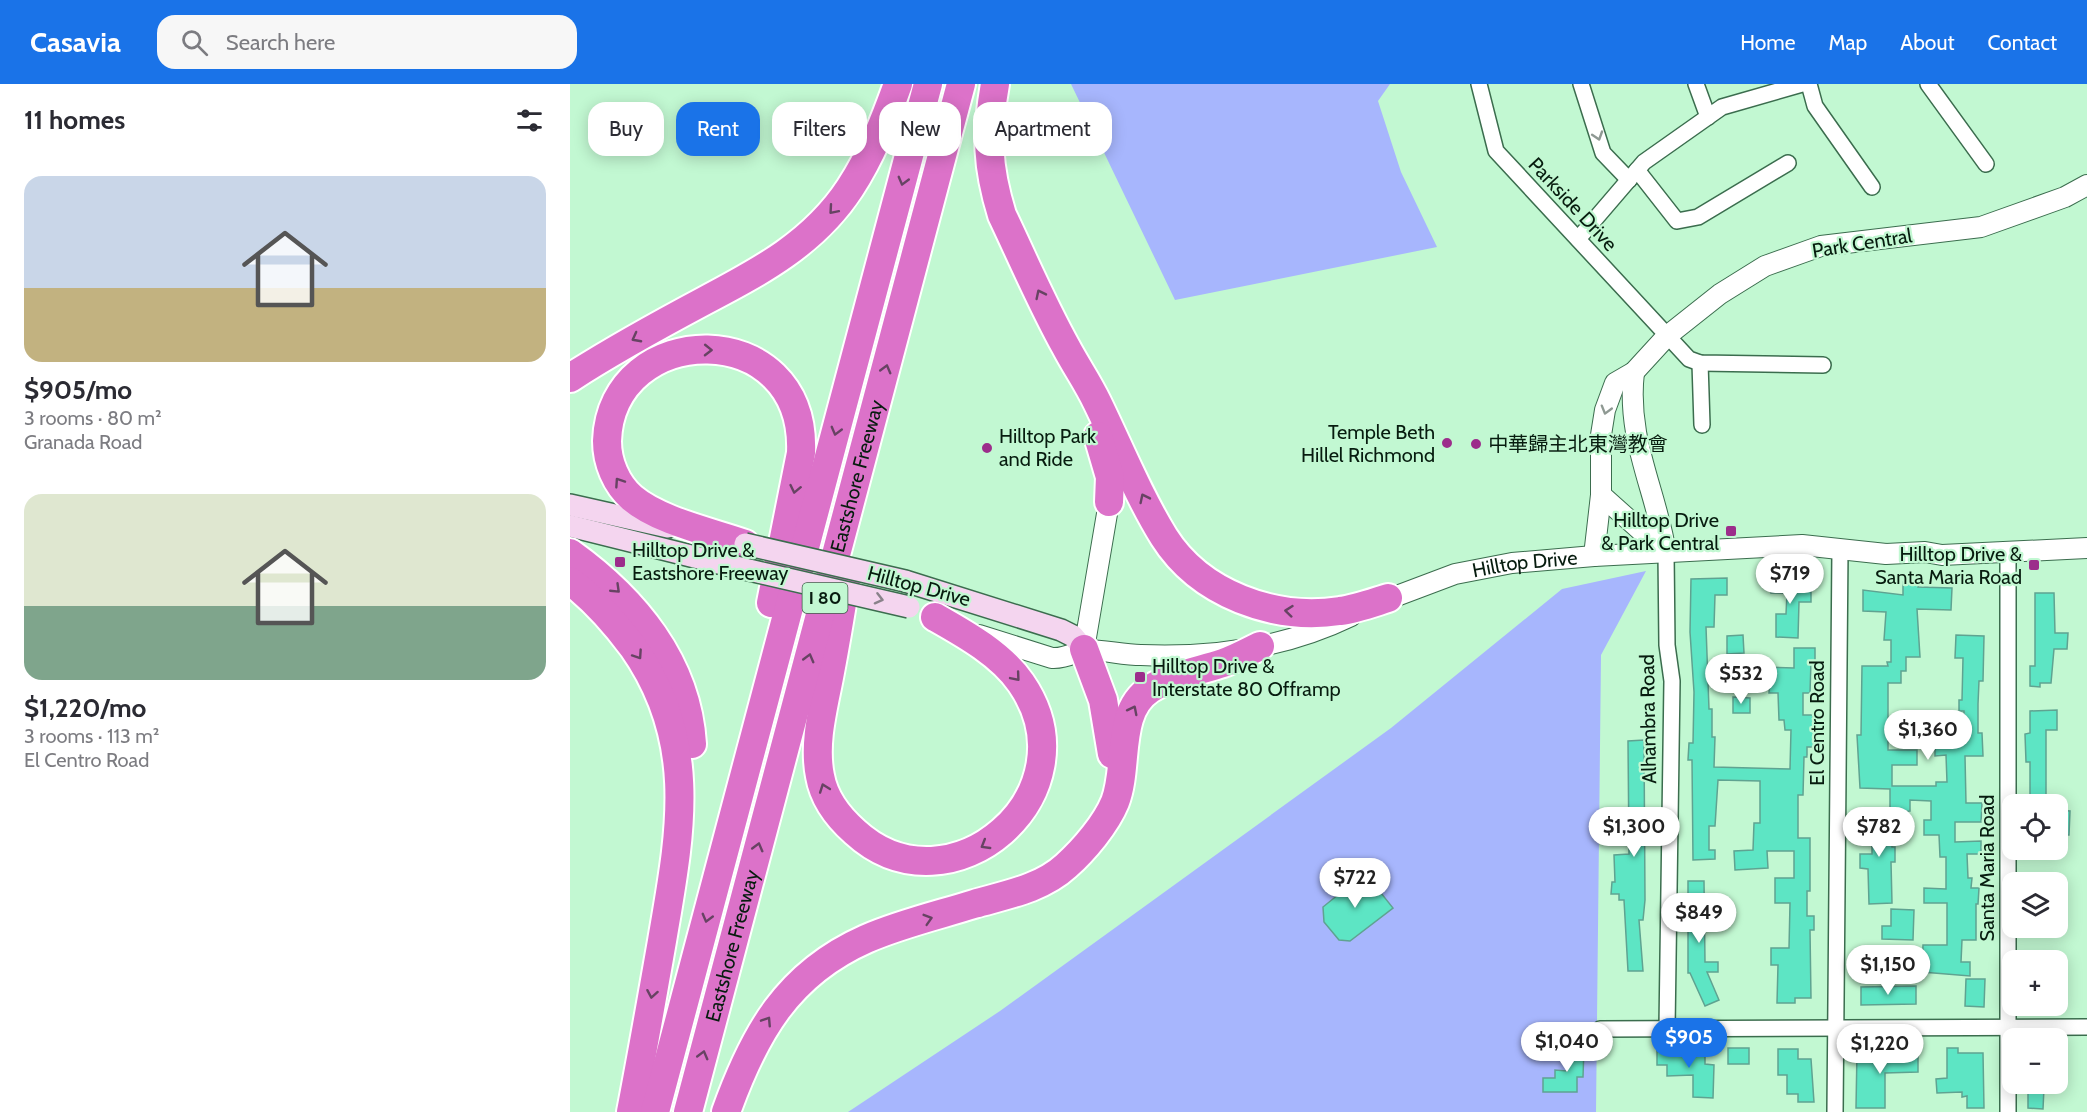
<!DOCTYPE html>
<meta charset="utf-8">
<style>
:root{--surface:#fff;--page:#f7f7f7;--text:#2b2b33;--muted:#7c7c81;--accent:#1a73e8}
body{margin:0;font-family:Cabin,"Noto Sans SC",sans-serif;background:var(--page);color:var(--text);height:100vh;display:flex;flex-direction:column;font-size:22px;white-space:nowrap}
*{box-sizing:border-box;margin:0}
p{font-size:20px;color:var(--muted)}
.icon{flex:none;width:33px;height:33px;fill:none;stroke:currentColor;stroke-width:2;stroke-linecap:round;stroke-linejoin:round}
.map{position:relative;flex:1;overflow:hidden}
.drawer{display:flex;flex-direction:column;background:var(--surface);width:570px}
.drawer>*{flex:none}
.banner{position:absolute;left:18px;top:18px;width:570px;height:54px;display:flex;gap:12px}
.controls{position:absolute;left:1432px;top:710px;display:grid;gap:12px}
.controls a{display:grid;place-items:center;width:66px;height:66px;border-radius:12px;background:var(--surface);box-shadow:0 3px 15px #0003;font-size:30px}
.price{position:absolute;translate:-50% -51px;padding:0 14px;border-radius:21px;background:#fff;color:#222;font-size:20px;line-height:39px;filter:drop-shadow(0 2px 3px #0008)}
.price::after{content:'';position:absolute;left:50%;top:36px;width:18px;height:14px;margin-left:-9px;background:inherit;clip-path:polygon(0 0,100% 0,50% 100%)}
.price.on{background:var(--accent);color:#fff}
ul{padding:0;list-style:none}
li{display:grid;align-content:center;gap:12px;height:318px;padding:0 24px}
li span{display:grid;place-items:center;height:186px;border-radius:18px;color:#555}
li>.icon{margin-inline-start:auto}
span .icon{width:108px;height:108px;fill:#fffc;stroke-width:1}
li b{font-size:26px}
h2{display:flex;justify-content:space-between;align-items:center;height:72px;padding:0 24px;font-size:26px}
.pill{padding:0 21px;border-radius:18px;background:var(--surface);box-shadow:0 3px 15px #0003;font-size:21px;line-height:54px}
.pill.on{background:var(--accent);color:#fff}
header{display:flex;align-items:center;gap:36px;box-sizing:border-box;height:84px;padding:0 30px;background:var(--accent);color:#fff}
header strong{font-size:28px}
nav{display:flex;gap:33px;margin-inline-start:auto;font-size:21px}
.search{width:420px;height:54px;background:var(--page);display:flex;align-items:center;gap:15px;box-sizing:border-box;padding:0 21px;border-radius:18px;color:var(--muted);font-size:22px}
main{display:flex;flex:1;min-height:0}
.map>svg:first-child{display:block}
</style>
<header>
<strong>Casavia</strong>
<div class="search"><svg class="icon" aria-label="search" viewBox="0 0 24 24"><circle cx="10" cy="10" r="6"/><path d="M15 15l6 6"/></svg>Search here</div>
<nav><a>Home</a><a>Map</a><a>About</a><a>Contact</a></nav>
</header>
<main>
<section class="drawer">
<h2>11 homes<svg class="icon" aria-label="filters" viewBox="0 0 24 24"><path d="M4 7h16M4 17h16"/><circle cx="9" cy="7" r="2"/><circle cx="15" cy="17" r="2"/></svg></h2>
<ul>
<li><span style="background:linear-gradient(#c9d6e8 60%,#c2b280 0)"><svg class="icon" aria-label="home" viewBox="0 0 24 24"><path d="M3 11l9-7 9 7M6 9v11h12V9"/></svg></span><div><b>$905/mo</b><p>3 rooms · 80 m²</p><p>Granada Road</p></div></li>
<li><span style="background:linear-gradient(#dfe7d0 60%,#7fa58c 0)"><svg class="icon" aria-label="home" viewBox="0 0 24 24"><path d="M3 11l9-7 9 7M6 9v11h12V9"/></svg></span><div><b>$1,220/mo</b><p>3 rooms · 113 m²</p><p>El Centro Road</p></div></li>
</ul>
</section>
<div class="map">
<svg width="1517" height="1028" viewBox="0 0 1517 1028">
<rect width="100%" height="100%" fill="#c2f8d2"/>
<g fill="#a7b6fd">
<polygon points="501,0 820,0 808,17 831,88 867,163 605,216"/>
<polygon points="1076,487 1031,571 1026,1028 278,1028 430,927 821,644 992,505"/>
</g>
<g fill="#5de5c4" stroke="#5fa391" stroke-width="1.5">
<polygon points="1201,493 1229,493 1229,501 1241,502 1241,518 1229,518 1228,554 1206,553 1206,530 1216,530 1217,509 1201,509"/>
<polygon points="1157,494 1157,511 1145,511 1144,543 1136,543 1139,625 1142,625 1142,653 1145,653 1144,683 1220,685 1221,646 1215,646 1214,636 1209,636 1208,609 1199,609 1200,594 1188,594 1188,583 1224,584 1224,564 1245,564 1245,577 1241,577 1240,609 1233,609 1233,631 1243,631 1244,663 1237,663 1237,673 1234,673 1233,711 1228,711 1228,754 1240,754 1240,807 1237,807 1237,832 1244,832 1244,846 1240,846 1241,914 1225,914 1225,919 1207,919 1208,881 1201,881 1201,864 1219,864 1220,819 1205,819 1205,794 1224,794 1224,767 1197,767 1198,784 1165,786 1164,767 1183,766 1184,739 1190,739 1190,697 1148,696 1145,742 1139,742 1139,766 1145,766 1145,775 1123,776 1122,676 1118,676 1119,659 1123,659 1124,608 1120,548 1121,495"/>
<polygon points="1333,498 1349,499 1348,503 1382,504 1381,526 1347,525 1350,573 1336,573 1336,587 1331,587 1331,599 1318,599 1318,666 1347,666 1347,681 1322,681 1322,702 1366,702 1366,698 1377,698 1376,671 1365,672 1365,650 1394,650 1394,627 1389,627 1389,616 1392,616 1393,574 1385,574 1386,551 1414,552 1413,597 1409,597 1408,620 1408,649 1412,649 1413,672 1395,672 1396,719 1412,719 1411,738 1385,738 1385,758 1411,757 1411,770 1397,770 1398,794 1402,794 1401,804 1409,804 1408,820 1406,820 1406,856 1392,856 1391,878 1400,878 1400,892 1352,888 1353,861 1377,861 1377,819 1354,819 1354,804 1376,805 1376,773 1370,773 1369,751 1354,751 1354,736 1361,736 1361,717 1340,716 1340,727 1320,728 1320,705 1290,704 1287,651 1291,651 1292,582 1318,582 1317,578 1321,578 1321,556 1314,556 1316,528 1293,527 1293,506 1333,511"/>
<polygon points="1465,509 1484,509 1485,549 1498,549 1497,565 1484,565 1481,599 1470,599 1470,603 1460,602 1460,582 1465,582"/>
<polygon points="1173,551 1174,569 1157,570 1157,552"/>
<polygon points="1163,613 1180,614 1180,629 1163,629"/>
<polygon points="1487,626 1487,646 1476,646 1476,717 1460,718 1460,678 1456,678 1455,650 1460,649 1460,627"/>
<polygon points="1074,656 1075,816 1073,836 1069,836 1073,887 1058,887 1054,816 1049,816 1049,810 1041,810 1042,798 1045,798 1044,771 1059,770 1058,657"/>
<polygon points="1488,726 1500,727 1499,751 1488,751"/>
<polygon points="1321,730 1322,763 1325,763 1325,778 1321,778 1322,819 1299,820 1298,785 1290,784 1290,770 1302,770 1302,746 1292,746 1292,731"/>
<polygon points="795,789 823,824 780,857 769,856 754,838 753,823"/>
<polygon points="1118,797 1134,797 1135,878 1148,878 1148,888 1137,888 1149,916 1135,922 1120,889 1118,889"/>
<polygon points="1321,825 1344,826 1343,856 1312,855 1312,842 1321,842"/>
<polygon points="1315,863 1315,877 1292,877 1292,864"/>
<polygon points="1396,895 1415,895 1414,923 1395,922"/>
<polygon points="1346,902 1346,920 1291,921 1291,903"/>
<polygon points="998,962 1014,963 1013,993 1007,993 1007,1008 973,1008 973,994 985,994 985,986 997,987"/>
<polygon points="1109,964 1109,968 1135,969 1135,980 1144,981 1143,1014 1123,1013 1123,991 1097,992 1097,981 1087,981 1087,965"/>
<rect x="1158" y="964" width="21" height="16"/>
<polygon points="1377,964 1388,964 1388,969 1413,969 1414,1024 1397,1024 1397,1012 1392,1013 1392,1008 1367,1009 1366,995 1377,994"/>
<polygon points="1208,965 1228,965 1228,975 1241,975 1244,1018 1228,1018 1228,1010 1217,1010 1217,991 1208,991"/>
<polygon points="1287,968 1348,969 1348,988 1315,989 1315,1024 1286,1024"/>
<polygon points="1458,1003 1474,1004 1473,1025 1458,1024"/>
</g>
<g fill="none" stroke-linecap="round" stroke-linejoin="round">
<defs>
<g id="minor">
<polyline points="909,0 926,67 1119,275 1130,279 1253,281"/>
<polyline points="1011,0 1033,69 1059,96"/>
<polyline points="1126,0 1138,33"/>
<polyline points="1239,0 1245,22 1302,103"/>
<polyline points="1358,0 1416,80"/>
<polyline points="1067,86 1107,137 1128,133 1218,79"/>
<polyline points="1008,155 1074,78 1152,23 1232,0"/>
<polyline points="1130,279 1132,341"/>
<polyline points="1438,468 1438,1028"/>
<polyline points="1096,469 1097,561 1102,597 1097,944"/>
<polyline points="1030,945 1517,943"/>
<polyline points="1265,1028 1270,466"/>
</g>
<g id="tertiary">
<path d="M1064 288C1056 356 1086 405 1096 469"/>
<polyline points="1031,411 1096,469"/>
<polyline points="1024,472 1031,411 1031,351 1035,326 1045,299 1064,288 1097,252 1150,210 1195,182 1251,162 1411,143 1495,113 1517,101"/>
<path id="s1" d="M808 519 885 490 942 479 1024 472 1232 461 1316 470 1355 468 1372 471 1517 464"/>
<path d="M409 551 482 574C499 575 508 565 517 566 535 566 553 571 571 571 643 574 717 563 781 532"/>
<polyline points="514,565 539,418"/>
</g>
<g id="secondary">
<polyline points="0,421 98,443"/>
<polyline points="0,442 149,479"/>
<polyline points="335,497 491,546 503,552 514,565"/>
</g>
<g id="motorway">
<path d="M425 0C416 51 417 82 432 131 453 175 472 220 496 263 506 282 518 299 527 318 549 363 568 411 594 453 630 510 704 537 770 527 786 525 802 519 818 514"/>
<path d="M0 294C43 266 89 241 134 217 191 187 244 159 280 104 301 72 315 36 328 0"/>
<polyline points="528,352 540,393 539,418"/>
<path d="M175 460C141 448 89 437 62 414 46 400 37 378 37 357 41 235 237 231 231 369L201 519"/>
<path d="M0 469C64 515 117 578 122 660"/>
<path d="M276 495C271 526 266 557 260 588 254 621 243 658 250 692 254 715 268 733 285 748 380 835 527 709 451 599 431 570 395 550 365 533"/>
<path d="M0 497C24 515 45 539 63 563 130 658 110 751 92 857 82 914 72 971 61 1028"/>
<polyline points="514,565 533,616 542,670"/>
<polyline points="85,1028 358,0"/>
<path id="s2" d="M118 1028 391 0"/>
<path d="M156 1028C184 950 217 890 296 855 330 840 369 831 404 820 435 811 471 805 496 782 514 766 536 740 545 718 559 682 545 628 580 605 602 591 629 587 653 579 665 575 678 568 690 562"/>
</g>
</defs>
<use href="#minor" stroke="#3b6d4e" stroke-width="18"/>
<use href="#tertiary" stroke="#3b6d4e" stroke-width="22"/>
<use href="#secondary" stroke="#3b6d4e" stroke-width="24"/>
<use href="#motorway" stroke="#fff" stroke-width="32"/>
<use href="#minor" stroke="#fff" stroke-width="15"/>
<use href="#tertiary" stroke="#fff" stroke-width="20"/>
<use href="#secondary" stroke="#f4d5ef" stroke-width="21"/>
<use href="#motorway" stroke="#dc72c9" stroke-width="28"/>
<defs>
<g id="secondary-bridge">
<polyline points="175,460 335,497"/>
<polyline points="149,479 339,523"/>
</g>
</defs>
<use href="#secondary-bridge" stroke="#3b6d4e" stroke-width="24" stroke-linecap="butt"/>
<use href="#secondary-bridge" stroke="#f4d5ef" stroke-width="21"/>
</g>
<defs><path id="oneway-chevron" d="M-2-3.5L2.5 0L-2 3.5" fill="none" stroke-width="1.6" stroke-linecap="round" stroke-linejoin="round" transform="scale(1.5)"/></defs>
<g stroke="#8f9993">
<use href="#oneway-chevron" transform="translate(1028 52) rotate(72)"/>
<use href="#oneway-chevron" transform="translate(1036 326) rotate(106)"/>
</g>
<g stroke="#674363">
<use href="#oneway-chevron" transform="translate(333 97) rotate(105)"/>
<use href="#oneway-chevron" transform="translate(263 126) rotate(131)"/>
<use href="#oneway-chevron" transform="translate(470 210) rotate(-116)"/>
<use href="#oneway-chevron" transform="translate(66 254) rotate(152)"/>
<use href="#oneway-chevron" transform="translate(138 266) rotate(1)"/>
<use href="#oneway-chevron" transform="translate(316 285) rotate(-75)"/>
<use href="#oneway-chevron" transform="translate(266 347) rotate(105)"/>
<use href="#oneway-chevron" transform="translate(49 398) rotate(-124)"/>
<use href="#oneway-chevron" transform="translate(225 405) rotate(102)"/>
<use href="#oneway-chevron" transform="translate(574 414) rotate(-116)"/>
<use href="#oneway-chevron" transform="translate(46 505) rotate(44)"/>
<use href="#oneway-chevron" transform="translate(719 527) rotate(-174)"/>
<use href="#oneway-chevron" transform="translate(68 571) rotate(56)"/>
<use href="#oneway-chevron" transform="translate(239 574) rotate(-75)"/>
<use href="#oneway-chevron" transform="translate(446 593) rotate(50)"/>
<use href="#oneway-chevron" transform="translate(563 626) rotate(-63)"/>
<use href="#oneway-chevron" transform="translate(254 704) rotate(-110)"/>
<use href="#oneway-chevron" transform="translate(415 761) rotate(149)"/>
<use href="#oneway-chevron" transform="translate(188 763) rotate(-75)"/>
<use href="#oneway-chevron" transform="translate(137 834) rotate(105)"/>
<use href="#oneway-chevron" transform="translate(358 835) rotate(-17)"/>
<use href="#oneway-chevron" transform="translate(82 910) rotate(100)"/>
<use href="#oneway-chevron" transform="translate(197 937) rotate(-57)"/>
<use href="#oneway-chevron" transform="translate(133 971) rotate(-75)"/>
</g>
<use stroke="#89828a" href="#oneway-chevron" transform="translate(309 515) rotate(14)"/>
<g fill="#9c2d8b" stroke="#c2f8d2" stroke-width="2">
<circle cx="877" cy="359" r="6"/>
<circle cx="906" cy="360" r="6"/>
<circle cx="417" cy="364" r="6"/>
<rect x="1155" y="441" width="12" height="12" rx="3"/>
<rect x="44" y="472" width="12" height="12" rx="3"/>
<rect x="1458" y="475" width="12" height="12" rx="3"/>
<rect x="564" y="587" width="12" height="12" rx="3"/>
</g>
<g text-anchor="middle" stroke-width="4.5" stroke-linejoin="round" paint-order="stroke">
<rect fill="#c2f8d2" stroke="#3f5e4a" stroke-width="1.5" x="232.5" y="499" width="45" height="30" rx="4.5"/>
<g font-size="18" font-weight="bold" fill="#071c0f">
<text x="255" y="520">I 80</text>
</g>
<g font-size="20" fill="#071c0f" stroke="#c2f8d2">
<text transform="translate(1003 120) rotate(47)" y="7">Parkside Drive</text>
<text transform="translate(1292 159) rotate(-9)" y="7">Park Central</text>
<text dy="7" stroke="none"><textPath href="#s2" startOffset="658">Eastshore Freeway</textPath></text>
<text dy="7" stroke="none"><textPath href="#s1" startOffset="153">Hilltop Drive</textPath></text>
<text transform="translate(349 502) rotate(15)" y="7">Hilltop Drive</text>
<text transform="translate(1078 635) rotate(-91)" y="7">Alhambra Road</text>
<text transform="translate(1247 639) rotate(-90)" y="7">El Centro Road</text>
<text transform="translate(1417 784) rotate(-90)" y="7">Santa Maria Road</text>
<text dy="7" stroke="none"><textPath href="#s2" startOffset="172">Eastshore Freeway</textPath></text>
</g>
<g font-size="20" fill="#071c0f" stroke="#c2f8d2" text-anchor="start">
<text x="865" y="355" text-anchor="end">Temple Beth<tspan x="865" dy="23">Hillel Richmond</tspan></text>
<text x="429" y="359">Hilltop Park<tspan x="429" dy="23">and Ride</tspan></text>
<text x="918" y="367">中華歸主北東灣教會</text>
<text x="1149" y="443" text-anchor="end">Hilltop Drive<tspan x="1149" dy="23">&amp; Park Central</tspan></text>
<text x="62" y="473">Hilltop Drive &amp;<tspan x="62" dy="23">Eastshore Freeway</tspan></text>
<text x="1452" y="477" text-anchor="end">Hilltop Drive &amp;<tspan x="1452" dy="23">Santa Maria Road</tspan></text>
<text x="582" y="589">Hilltop Drive &amp;<tspan x="582" dy="23">Interstate 80 Offramp</tspan></text>
</g>
</g>
</svg>
<div class="controls">
<a><svg class="icon" aria-label="locate" viewBox="0 0 24 24"><circle cx="12" cy="12" r="6"/><path d="M12 2v4M12 18v4M2 12h4M18 12h4"/></svg></a>
<a><svg class="icon" aria-label="layers" viewBox="0 0 24 24"><path d="M12 4l9 5-9 5-9-5zM3 14l9 5 9-5"/></svg></a>
<a>+</a>
<a>−</a>
</div>
<b class="price" style="left:1220px;top:521px">$719</b>
<b class="price" style="left:1171px;top:621px">$532</b>
<b class="price" style="left:1358px;top:677px">$1,360</b>
<b class="price" style="left:1064px;top:774px">$1,300</b>
<b class="price" style="left:1309px;top:774px">$782</b>
<b class="price" style="left:785px;top:825px">$722</b>
<b class="price" style="left:1129px;top:860px">$849</b>
<b class="price" style="left:1318px;top:912px">$1,150</b>
<b class="price on" style="left:1119px;top:985px">$905</b>
<b class="price" style="left:997px;top:989px">$1,040</b>
<b class="price" style="left:1310px;top:991px">$1,220</b>
<div class="banner">
<a class="pill">Buy</a>
<a class="pill on">Rent</a>
<a class="pill">Filters</a>
<a class="pill">New</a>
<a class="pill">Apartment</a>
</div>
</div>
</main>
